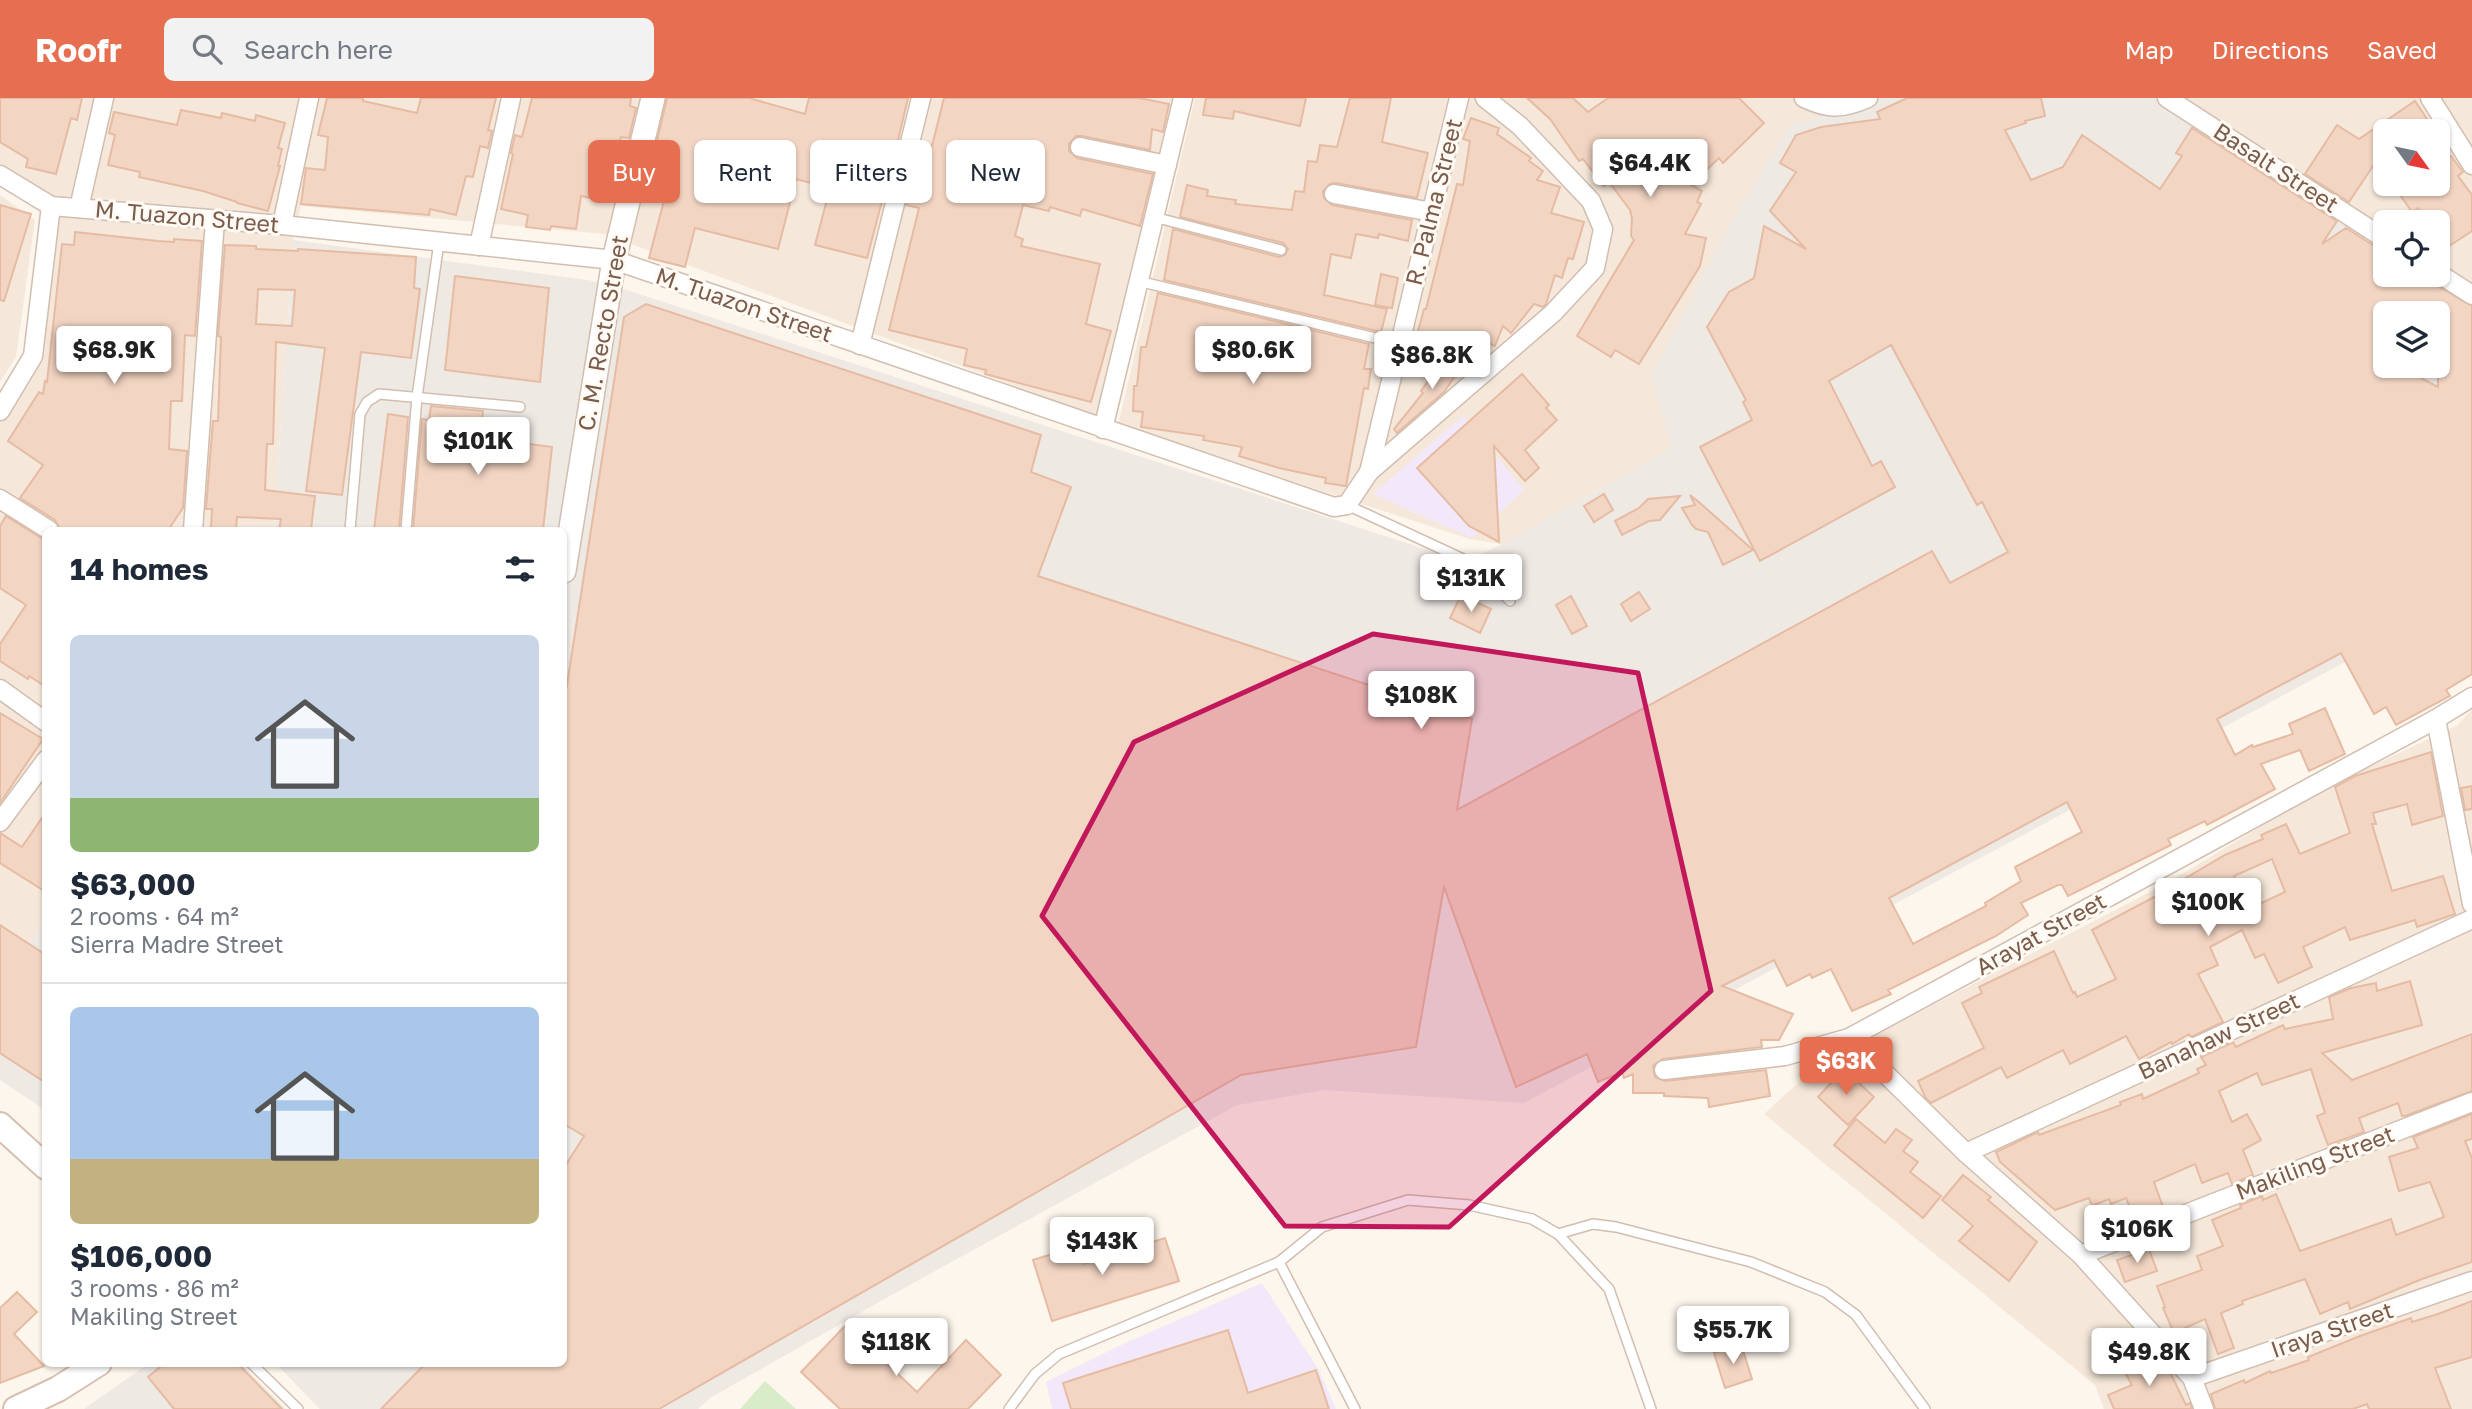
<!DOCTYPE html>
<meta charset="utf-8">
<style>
:root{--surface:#fff;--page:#f2f2f3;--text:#1f2937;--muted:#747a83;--line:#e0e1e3;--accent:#e76f51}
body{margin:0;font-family:"Golos Text",sans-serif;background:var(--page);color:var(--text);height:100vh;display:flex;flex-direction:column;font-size:26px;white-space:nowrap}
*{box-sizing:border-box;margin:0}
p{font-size:23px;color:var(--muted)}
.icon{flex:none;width:38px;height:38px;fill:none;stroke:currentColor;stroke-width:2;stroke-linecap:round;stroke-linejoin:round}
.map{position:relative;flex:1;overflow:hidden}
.details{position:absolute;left:42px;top:429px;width:525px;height:840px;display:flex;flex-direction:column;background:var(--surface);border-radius:10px;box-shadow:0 2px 5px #0004}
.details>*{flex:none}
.guide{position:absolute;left:588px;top:42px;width:665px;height:63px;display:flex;gap:14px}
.needle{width:46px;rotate:123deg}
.controls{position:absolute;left:2373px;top:21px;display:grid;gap:14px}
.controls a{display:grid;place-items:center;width:77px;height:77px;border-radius:10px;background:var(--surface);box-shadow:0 2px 5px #0004;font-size:35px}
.price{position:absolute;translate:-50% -60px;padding:0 16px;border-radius:7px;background:#fff;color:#222;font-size:23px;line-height:46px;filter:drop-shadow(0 2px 4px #0008)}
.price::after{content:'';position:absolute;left:50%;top:42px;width:21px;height:16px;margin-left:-10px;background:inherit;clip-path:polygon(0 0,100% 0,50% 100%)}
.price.on{background:var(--accent);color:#fff}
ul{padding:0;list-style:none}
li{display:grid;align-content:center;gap:14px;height:371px;padding:0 28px}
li+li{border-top:2px solid var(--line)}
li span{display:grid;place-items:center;height:217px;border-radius:10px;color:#555}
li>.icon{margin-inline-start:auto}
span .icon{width:126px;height:126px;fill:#fffc;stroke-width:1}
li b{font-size:30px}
h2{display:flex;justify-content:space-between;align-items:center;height:84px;padding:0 28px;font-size:30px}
.tag{padding:0 24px;border-radius:10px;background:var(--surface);box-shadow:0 2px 5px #0004;font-size:24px;line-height:63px}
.tag.on{background:var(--accent);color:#fff}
header{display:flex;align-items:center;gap:42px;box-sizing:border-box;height:98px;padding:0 35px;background:var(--accent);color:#fff}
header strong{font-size:33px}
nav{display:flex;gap:38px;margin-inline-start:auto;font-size:24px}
.search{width:490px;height:63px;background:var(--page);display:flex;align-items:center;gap:18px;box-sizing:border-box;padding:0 24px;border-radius:10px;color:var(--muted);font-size:26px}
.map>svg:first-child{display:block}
</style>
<header>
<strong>Roofr</strong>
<div class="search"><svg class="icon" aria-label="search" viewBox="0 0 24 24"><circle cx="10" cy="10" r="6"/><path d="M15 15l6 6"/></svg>Search here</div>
<nav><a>Map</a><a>Directions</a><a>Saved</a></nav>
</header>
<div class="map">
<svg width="2472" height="1311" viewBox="0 0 2472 1311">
<rect width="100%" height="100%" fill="#fdf6ec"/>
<g fill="#f5e8da" fill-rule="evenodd">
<polygon points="0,0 1184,0 1099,319 604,136 301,108 293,142 274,432 46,432 45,822 0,888 0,323 38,263 57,125 0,88"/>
<polygon points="1195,0 1878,0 1789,28 1652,277 1672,350 1502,446 1470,441 1118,327"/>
<path d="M2169 0H2472V199L2438 177V124H2385V142ZM2385 33H2438V86H2385Z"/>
<polygon points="0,97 35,122 16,259 0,284"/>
<polygon points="2472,612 2472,1311 2104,1311 2095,1287 1764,1016 1819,966 2167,785 2321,692 2456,628"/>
</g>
<g fill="#efe9e4" fill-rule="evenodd">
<path d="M1878 0H2169L2385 144V177H2435L2472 201V496L1524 1005 1325 992 1237 1007 888 1199 710 1300 698 1311H320L275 1265H564V432H274L293 142 588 182 627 192 1465 464 1502 446 1672 350 1652 277 1730 126 1789 28ZM2385 215H2438V268H2385Z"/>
<polygon points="45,822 45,1012 0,982 0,888"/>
<polygon points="149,1265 240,1265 286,1311 84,1311"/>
</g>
<g fill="#f3e8fa">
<polygon points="1463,318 1524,392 1472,440 1373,396"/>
<polygon points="1262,1185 1319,1272 1336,1311 1052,1311 1046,1284 1121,1247"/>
</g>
<polygon fill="#d8ecc9" points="765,1283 796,1311 740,1311"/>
<g fill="#f3d5c3" stroke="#e6bba3" stroke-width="2" fill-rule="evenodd">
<polygon points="0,0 82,0 77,22 71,20 56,76 26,69 28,61 0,44"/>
<polygon points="327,0 363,0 363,3 417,15 421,0 496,0 488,32 492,33 488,50 480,48 473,79 466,78 456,117 430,111 429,117 301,106 306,70 325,72 328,39 318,37"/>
<polygon points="532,0 631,0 630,8 636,10 629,40 621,39 608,84 599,82 595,101 581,98 576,131 551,128 550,132 526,129 528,117 501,111 513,56 511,55 515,37 522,39"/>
<polygon points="667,0 749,0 805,16 809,0 908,0 884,101 882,103 867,160 815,147 830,90 796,81 778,151 695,130 685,169 649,160 666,95 646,90"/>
<polygon points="944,0 1139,0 1169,6 1163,34 1152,31 1150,52 1082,38 1076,38 1069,46 1069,53 1077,60 1153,76 1140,128 1082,111 1080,118 1050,109 1049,113 1023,107 1015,138 1023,141 1021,148 1100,166 1086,226 1111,233 1091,304 985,276 986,272 964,267 967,251 889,232 919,110 906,107 921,46 932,48"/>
<polygon points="1206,0 1306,0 1300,28 1234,13 1233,21 1203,17"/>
<polygon points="1350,0 1391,0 1382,44 1428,55 1417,100 1336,85 1330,86 1323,93 1324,100 1332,107 1412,122 1408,143 1379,136 1378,140 1356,136 1351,160 1331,156 1324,197 1387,211 1381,234 1164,182 1173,131 1279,159 1285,157 1288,151 1283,145 1180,119 1187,87 1208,92 1207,98 1236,102 1235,106 1292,112 1295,93 1304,94 1308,63 1317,64 1320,47 1337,49"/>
<polygon points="1527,0 1573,0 1588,14 1608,0 1739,0 1764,25 1723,65 1719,60 1691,87 1702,93 1697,104 1701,106 1685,136 1706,140 1700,168 1639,266 1615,252 1611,259 1577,238 1634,142 1631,138 1632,120 1630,112 1609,84 1604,88 1583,61 1579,63 1550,21"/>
<path d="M1907 0H2041L2045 18 2025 23 2026 25 2005 32 2031 82 2063 69 2082 37 2160 91 2182 58 2176 55 2192 30 2337 123 2322 146 2346 130 2379 151 2385 152V177H2424L2432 185 2472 208V576L2446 592 2450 598 2396 627 2386 609 2374 616 2341 555 2217 621 2235 657 2252 647 2253 649 2293 636 2289 626 2325 610 2345 656 2309 673 2300 652 2261 666 2275 691 2207 727 2205 723 2168 741 2171 747 2068 798 2062 787H2058L2021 805 2028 817 1996 838 1888 892 1891 896 1852 913 1831 871 1812 880 1810 876 1787 888 1774 862 1722 888 1793 916 1779 942H1761L1762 949 1663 961 1653 968 1655 979 1665 983 1766 972 1770 998 1709 1009 1708 1000 1664 998V995H1633V976L1624 980 1622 974 1598 984 1587 956 1516 989 1444 789 1416 949 1241 977 659 1311H381L426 1265H564V1070L584 1038 564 1026V606L624 219 646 206 1041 337 1031 374 1071 389 1038 478 1472 621 1457 712 1932 453 1950 485 2008 454 1982 404 1977 407 1891 247 1829 283 1872 368 1881 363 1895 389 1760 463 1700 349 1752 322 1743 304 1746 302 1707 229 1729 194 1754 180 1764 128 1806 151 1770 113 1796 74 1780 65 1796 37 1821 29 1880 21 1877 14ZM2385 215H2438V289L2398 268H2385ZM2067 704 2082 734 2015 769 2021 783 1985 805 1986 808 1913 846 1889 800Z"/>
<polygon points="2415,3 2435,33 2385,33 2385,75 2377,62 2349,104 2305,76 2337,27 2359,41"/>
<polygon points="181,12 221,20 222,15 255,23 256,17 285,25 278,50 282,51 278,68 280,68 268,113 237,105 237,104 203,93 139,79 140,74 108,67 115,37 109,35 114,14 177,27"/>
<polygon points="1471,20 1499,30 1497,36 1531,60 1529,63 1543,73 1537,82 1560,89 1551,115 1584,124 1573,161 1568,160 1562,180 1555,177 1546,206 1543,209 1534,206 1511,235 1503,228 1495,248 1480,242 1469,259 1418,247 1420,237 1417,237 1424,211 1426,211 1457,86 1463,87 1470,43 1463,41"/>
<polygon points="2451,58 2463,74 2458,78 2472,97 2472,133 2446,150 2438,139 2438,124 2428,124 2418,110 2412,114 2398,94 2410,86 2438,86 2438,67"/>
<polygon points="0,107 31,116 4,203 0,202"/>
<polygon points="75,134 158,143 174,144 174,141 202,143 195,238 185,237 182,303 171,303 169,351 187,353 183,410 168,432 60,432 55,422 20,400 43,367 8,343 39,294 43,296 45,283 47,284 62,146 74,147"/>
<path d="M225 147 256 148V151L298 153V151L416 159 414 190 420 191 411 260 361 254 342 397 306 393 325 250 276 244 273 346H267L265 392 315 398 311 432H279L281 421 237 419 236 432H211L212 411H206L213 323H218L221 239 218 238ZM258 191 295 192 292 228 256 226Z"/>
<polygon points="1381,176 1398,180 1392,210 1375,207"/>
<polygon points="455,178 549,190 540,284 445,272"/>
<polygon points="1158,195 1369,246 1364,271 1371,271 1368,291 1364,290 1346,388 1325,385 1326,380 1279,370 1239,358 1242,349 1203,342 1204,338 1141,329 1143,314 1133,313 1134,288 1137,288 1141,249 1146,249"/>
<polygon points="1454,257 1464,265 1444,294 1397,335 1394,331 1423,295 1421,293 1431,279 1435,280"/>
<polygon points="1522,276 1549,307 1546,310 1557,322 1525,352 1539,370 1525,383 1494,348 1499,444 1469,428 1417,370"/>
<polygon points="431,308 483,313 480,339 552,349 543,432 413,432 422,321 429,322"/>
<polygon points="388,316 408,319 399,432 374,432"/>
<polygon points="1604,396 1613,412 1594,424 1584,408"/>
<polygon points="1690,397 1700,405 1753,452 1723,467 1708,434 1696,431 1692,427 1682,410 1695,407"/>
<polygon points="1680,398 1660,422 1649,423 1622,437 1615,423 1639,410 1648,401"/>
<polygon points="6,418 46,443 46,589 29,578 28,581 0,563 0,546 26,507 0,490 0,428"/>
<polygon points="1639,494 1650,511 1631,523 1621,506"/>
<polygon points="1461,497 1491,511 1480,535 1450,520"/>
<polygon points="1571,498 1587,528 1572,536 1556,507"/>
<polygon points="0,615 43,641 0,705"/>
<path d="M2431 654 2443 718 2412 727 2407 706 2373 715 2376 726H2372L2392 793 2443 778 2455 816 2417 829 2415 822 2350 842 2345 829 2303 849 2312 869 2278 885 2264 856 2255 860 2242 832 2210 849 2218 867 2198 876 2223 924 2191 939 2189 936 2172 946 2171 944 2139 961 2126 938 2070 966 2063 952 2007 980 2001 969 1931 1005 1925 999 1918 983 1984 950 1962 905 1982 895 1979 889 2054 853 2073 895 2075 894 2077 899 2116 881 2092 832 2175 788 2174 787 2225 757 2263 741 2261 737 2286 726 2300 756 2350 735 2335 689 2355 678ZM2272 761 2285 794 2251 810 2234 778Z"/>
<polygon points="2472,688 2472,711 2465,712 2461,690"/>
<polygon points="46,714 46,794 0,765 0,735 22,749"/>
<polygon points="0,827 46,857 46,985 0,955"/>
<polygon points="2410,883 2422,927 2322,955 2352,982 2472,936 2472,993 2405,1018 2402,1018 2398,1005 2359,1020 2364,1034 2328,1047 2317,1018 2325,1015 2311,971 2262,987 2257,975 2219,993 2232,1024 2247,1016 2261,1042 2243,1052 2253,1077 2232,1086 2228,1075 2202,1085 2195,1066 2154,1084 2163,1109 2134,1120 2126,1100 2111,1106 2109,1101 2092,1108 2089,1100 2055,1112 2000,1064 1996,1054 2038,1034 2039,1037 2121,1007 2120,1004 2142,996 2143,1001 2199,975 2197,971 2206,967 2201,959 2233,944 2236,949 2283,927 2285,931 2333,921 2329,899 2351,890 2376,885 2377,893"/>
<polygon points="1844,971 1874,999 1848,1027 1818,999"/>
<polygon points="2472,1016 2472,1041 2465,1043 2472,1060 2472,1164 2422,1181 2350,1211 2348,1204 2320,1216 2305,1181 2242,1203 2243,1206 2221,1215 2234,1250 2218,1256 2205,1221 2174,1235 2163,1210 2165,1209 2157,1188 2202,1172 2197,1158 2223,1148 2212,1122 2241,1110 2240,1107 2262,1098 2263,1102 2276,1096 2300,1153 2391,1121 2396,1137 2444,1119 2430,1084 2399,1093 2389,1059 2418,1050 2413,1039"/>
<polygon points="1856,1021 1885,1045 1896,1031 1912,1042 1903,1053 1918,1064 1910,1074 1941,1098 1923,1120 1834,1047"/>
<polygon points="1963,1077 1991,1099 1988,1102 2037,1144 2009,1183 1959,1143 1973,1128 1942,1102"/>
<polygon points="1165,1140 1179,1183 1052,1223 1033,1162 1078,1148 1084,1166"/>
<polygon points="2149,1151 2157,1173 2125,1184 2117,1162"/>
<polygon points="17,1194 37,1214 14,1236 44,1268 0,1285 0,1210"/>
<polygon points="2472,1203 2472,1259 2435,1270 2451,1311 2369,1311 2367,1306 2353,1311 2215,1311 2211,1296 2244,1282 2245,1285 2270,1273 2271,1275 2309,1262 2308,1259 2360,1238 2411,1220 2412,1224 2438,1216"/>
<polygon points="846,1227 917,1294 966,1242 1001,1277 968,1311 840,1311 801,1274"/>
<polygon points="1228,1232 1248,1295 1316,1272 1329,1311 1071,1311 1063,1285"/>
<polygon points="1741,1246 1752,1281 1725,1290 1714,1255"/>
<polygon points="2154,1255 2168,1270 2186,1307 2190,1305 2192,1311 2114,1311 2108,1297 2132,1287 2124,1273"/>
<polygon points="165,1265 237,1265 282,1311 174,1311 148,1279"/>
</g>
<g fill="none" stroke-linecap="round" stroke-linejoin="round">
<defs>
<g id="service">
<polyline points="1154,119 1281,152"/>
<polyline points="1138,183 1400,246"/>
<polyline points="1347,407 1476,467 1510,503"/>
<polyline points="350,432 360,316 367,304 379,296 520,309"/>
<polyline points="406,432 417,299 439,144"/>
<polyline points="1558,1136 1593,1126 1616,1129 1751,1164 1825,1194 1856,1217 1925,1311"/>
<polyline points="1279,1164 1355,1311"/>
<polyline points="251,1265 298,1311"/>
<polyline points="1009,1311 1035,1276 1059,1256 1279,1164 1322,1129 1408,1102 1469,1107 1532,1121 1558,1136 1609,1191 1651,1311"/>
</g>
<g id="minor">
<path d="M1804 0C1829 12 1843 11 1868 0"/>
<polyline points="2167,0 2385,141"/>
<polyline points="2430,0 2472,67"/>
<polyline points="1080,49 1167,67"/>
<polyline points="0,77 51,108 282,127 614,162 1334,409 1347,407 1369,374 1459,0"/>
<polyline points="1334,96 1432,114"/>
<polyline points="79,110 104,0"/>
<polyline points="282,127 309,0"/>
<polyline points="479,148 511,0"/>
<polyline points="2438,175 2472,197"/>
<polyline points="860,247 921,0"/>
<polyline points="0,313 33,258 51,108"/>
<polyline points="1103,331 1183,0"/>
<polyline points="1369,374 1553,215 1595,170 1603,131 1591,103 1520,28 1485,0"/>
<polyline points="0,401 49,432"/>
<polyline points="193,432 215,122"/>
<polyline points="0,591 46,624"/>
<polyline points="2436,621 2472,806"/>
<polyline points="0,724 46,662"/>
<polyline points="1849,940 1966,1055 2081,1157 2192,1280 2204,1311"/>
<polyline points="1664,972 1785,958 1849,940 2436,621 2472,599"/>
<polyline points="1966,1055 2472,821"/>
<polyline points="2081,1157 2472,1004"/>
<polyline points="2192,1280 2472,1183"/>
</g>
<polyline id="tertiary" points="564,473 614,162 653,0"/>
<g id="secondary">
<polyline points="0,1027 46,1069"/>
<polyline points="16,1311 58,1291 99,1265"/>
</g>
</defs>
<use href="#service" stroke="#d1beb0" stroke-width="12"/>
<use href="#minor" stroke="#d1beb0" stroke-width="21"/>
<use href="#tertiary" stroke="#d1beb0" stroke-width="26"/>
<use href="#secondary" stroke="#d6c0b0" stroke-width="28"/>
<use href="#service" stroke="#fff" stroke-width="9"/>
<use href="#minor" stroke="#fff" stroke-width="18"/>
<use href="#tertiary" stroke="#fff" stroke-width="23"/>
<use href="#secondary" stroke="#fff" stroke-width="24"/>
</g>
<path fill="#c2185b" fill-opacity="0.2" stroke="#c2185b" stroke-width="5" stroke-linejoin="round" d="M1373 536 1638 575 1711 893 1449 1129 1285 1128 1042 818 1134 644Z"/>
<g text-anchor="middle" stroke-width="6" stroke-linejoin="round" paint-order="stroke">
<g font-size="23" fill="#7a5c4d" stroke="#fffaf3">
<text transform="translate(2276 70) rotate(33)" y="8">Basalt Street</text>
<text transform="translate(1434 104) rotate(-76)" y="8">R. Palma Street</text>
<text transform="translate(187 119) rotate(5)" y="8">M. Tuazon Street</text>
<text transform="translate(744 207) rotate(19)" y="8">M. Tuazon Street</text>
<text transform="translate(603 235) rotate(-80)" y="8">C. M. Recto Street</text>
<text transform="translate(2041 836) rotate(-29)" y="8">Arayat Street</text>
<text transform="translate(2219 938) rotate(-25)" y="8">Banahaw Street</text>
<text transform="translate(2315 1065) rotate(-21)" y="8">Makiling Street</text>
<text transform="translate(2332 1232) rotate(-19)" y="8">Iraya Street</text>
</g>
</g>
</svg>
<div class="controls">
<a><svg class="needle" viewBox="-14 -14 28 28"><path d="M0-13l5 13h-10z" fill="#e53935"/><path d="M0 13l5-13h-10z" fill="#747a83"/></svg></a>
<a><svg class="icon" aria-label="locate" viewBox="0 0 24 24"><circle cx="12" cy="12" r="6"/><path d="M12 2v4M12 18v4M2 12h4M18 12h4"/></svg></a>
<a><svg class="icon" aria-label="layers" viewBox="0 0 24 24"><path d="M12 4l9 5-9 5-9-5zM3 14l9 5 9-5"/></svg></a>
</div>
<b class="price" style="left:1650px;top:101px">$64.4K</b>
<b class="price" style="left:114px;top:288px">$68.9K</b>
<b class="price" style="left:1253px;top:288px">$80.6K</b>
<b class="price" style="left:1432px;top:293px">$86.8K</b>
<b class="price" style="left:478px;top:379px">$101K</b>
<b class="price" style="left:1471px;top:516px">$131K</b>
<b class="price" style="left:1421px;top:633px">$108K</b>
<b class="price" style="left:2208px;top:840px">$100K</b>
<b class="price on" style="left:1846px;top:999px">$63K</b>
<b class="price" style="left:2137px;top:1167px">$106K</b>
<b class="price" style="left:1102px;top:1179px">$143K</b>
<b class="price" style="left:1733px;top:1268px">$55.7K</b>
<b class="price" style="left:896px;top:1280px">$118K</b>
<b class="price" style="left:2149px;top:1290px">$49.8K</b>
<div class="guide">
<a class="tag on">Buy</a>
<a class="tag">Rent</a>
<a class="tag">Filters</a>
<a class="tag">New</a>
</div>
<section class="details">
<h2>14 homes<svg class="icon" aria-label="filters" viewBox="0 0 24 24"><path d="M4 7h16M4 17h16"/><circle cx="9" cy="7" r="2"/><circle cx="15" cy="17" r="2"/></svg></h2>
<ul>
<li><span style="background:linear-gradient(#c9d6e8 75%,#8fb573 0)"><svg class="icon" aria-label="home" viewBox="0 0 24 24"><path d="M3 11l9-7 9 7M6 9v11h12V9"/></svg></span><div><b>$63,000</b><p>2 rooms · 64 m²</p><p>Sierra Madre Street</p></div></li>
<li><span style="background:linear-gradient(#a9c7e8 70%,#c2b280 0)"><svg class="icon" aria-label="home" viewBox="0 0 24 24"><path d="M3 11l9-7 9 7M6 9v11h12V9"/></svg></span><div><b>$106,000</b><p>3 rooms · 86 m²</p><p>Makiling Street</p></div></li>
</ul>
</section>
</div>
